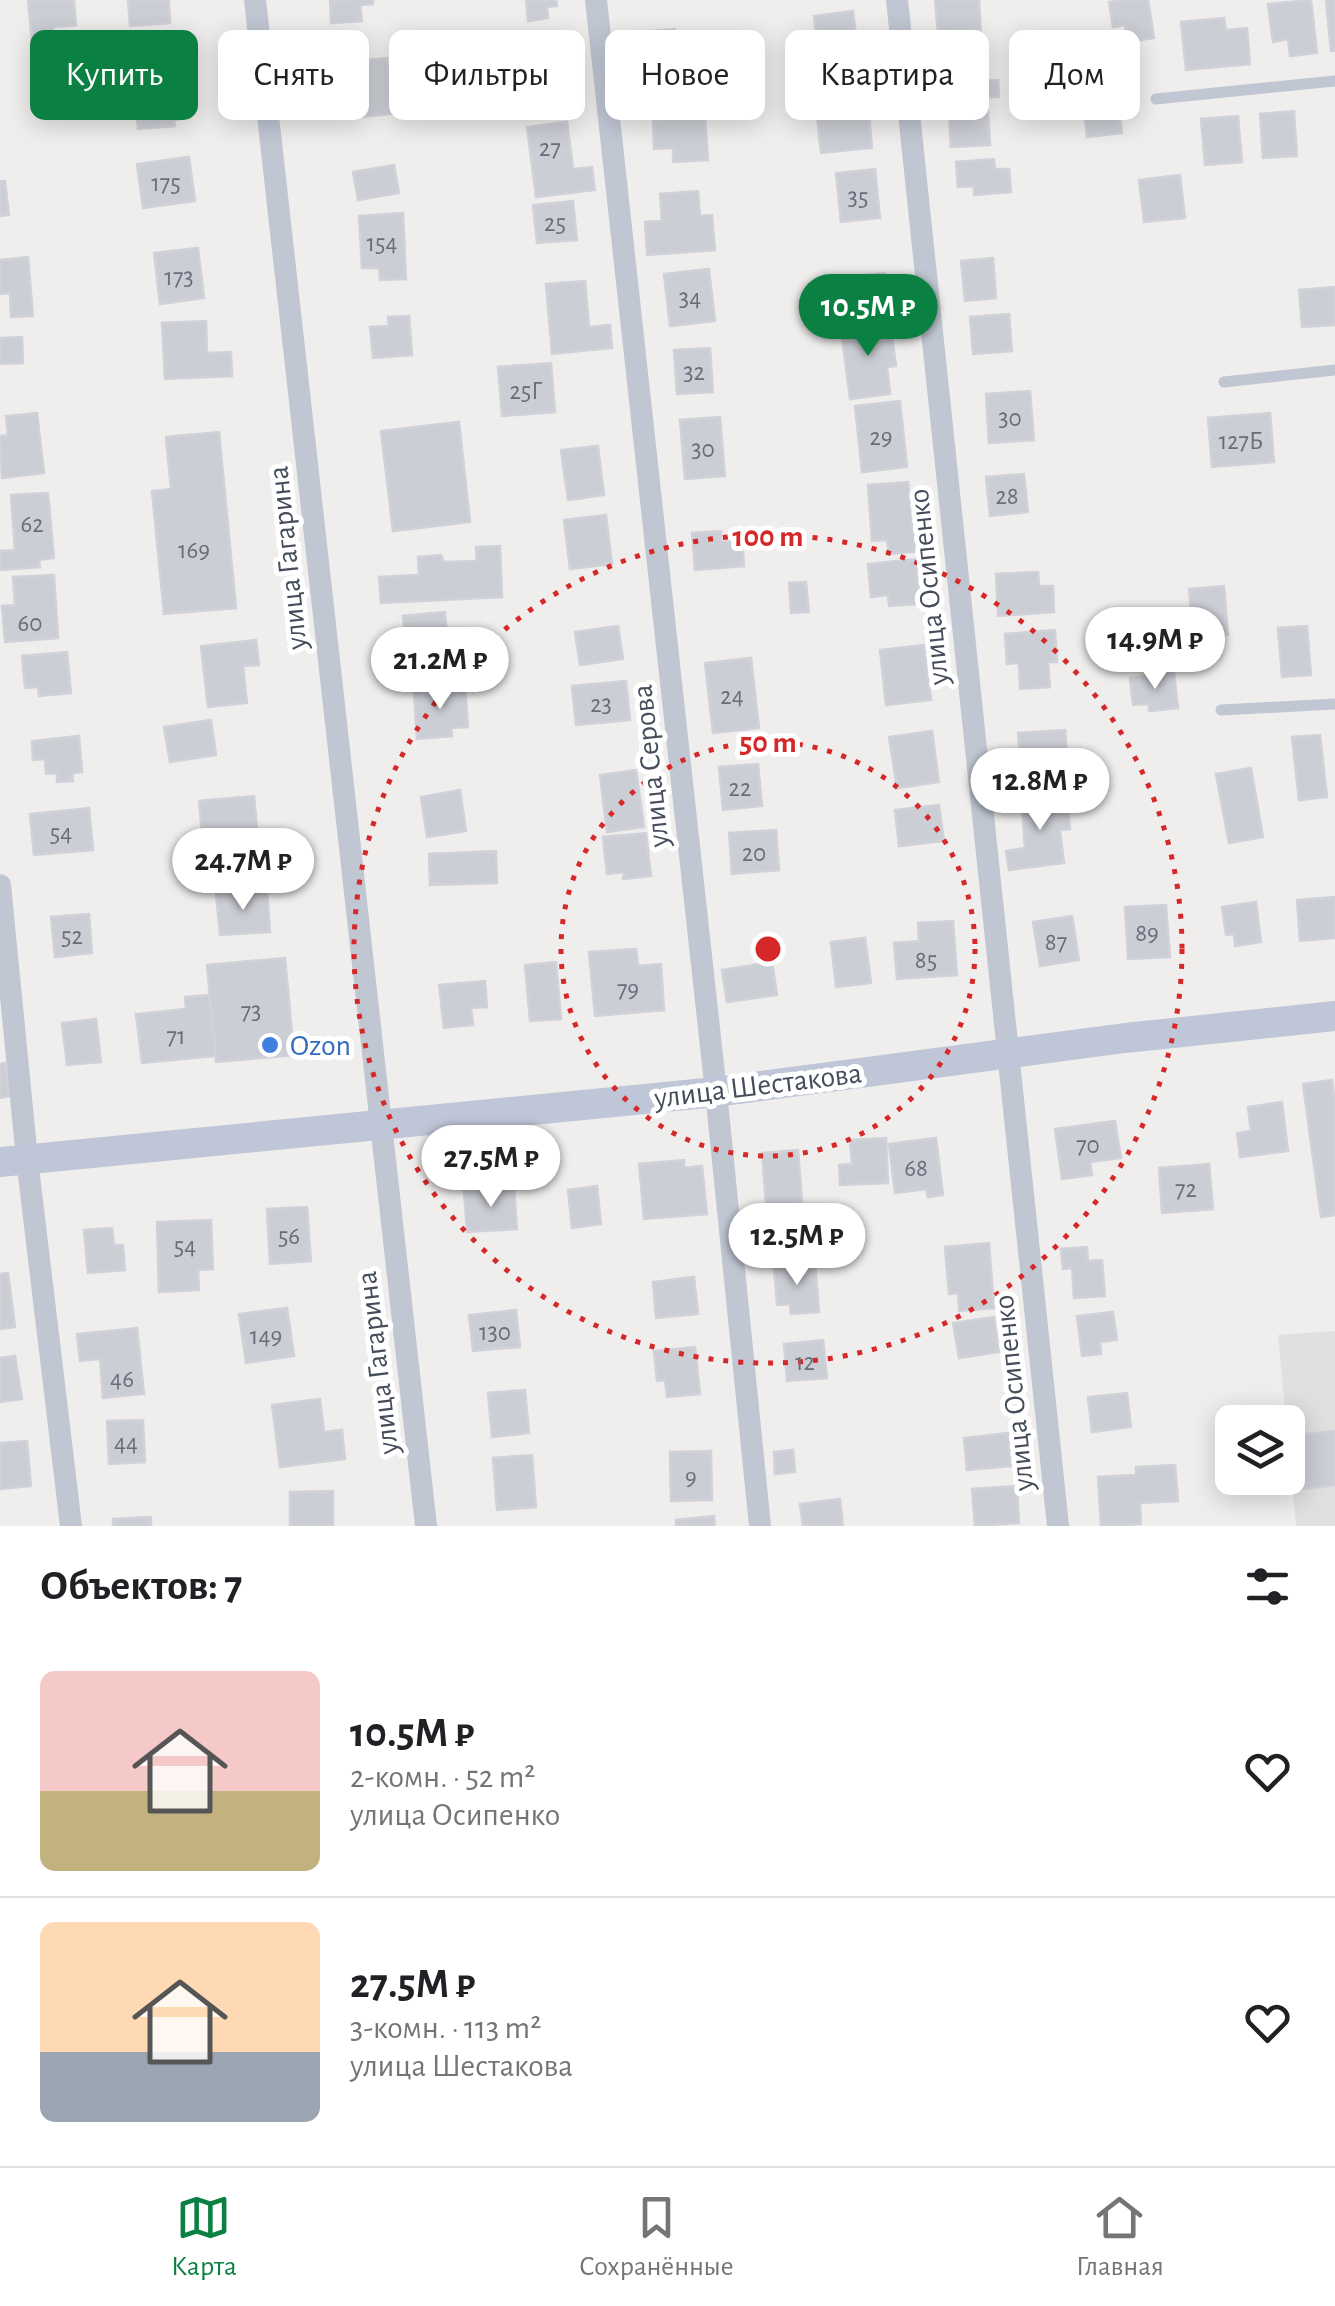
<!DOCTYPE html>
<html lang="ru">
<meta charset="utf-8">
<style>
:root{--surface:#fff;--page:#f6f6f6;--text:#202124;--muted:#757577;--line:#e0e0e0;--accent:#0b8043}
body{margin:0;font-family:"Alegreya Sans",sans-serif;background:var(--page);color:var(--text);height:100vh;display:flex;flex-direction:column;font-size:38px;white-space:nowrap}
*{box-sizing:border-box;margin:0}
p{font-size:32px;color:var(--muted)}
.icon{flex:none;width:55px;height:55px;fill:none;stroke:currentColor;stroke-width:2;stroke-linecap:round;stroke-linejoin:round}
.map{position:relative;height:1526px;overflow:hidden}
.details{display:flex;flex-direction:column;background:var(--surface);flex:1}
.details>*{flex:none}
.guide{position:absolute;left:30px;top:30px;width:1275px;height:90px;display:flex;gap:20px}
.controls{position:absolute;left:1215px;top:1405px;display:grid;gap:20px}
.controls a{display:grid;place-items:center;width:90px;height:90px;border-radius:15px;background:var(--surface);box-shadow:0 5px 25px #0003;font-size:50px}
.price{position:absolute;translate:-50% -85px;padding:0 22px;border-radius:35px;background:#fff;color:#222;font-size:32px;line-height:65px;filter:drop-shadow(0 2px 5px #0008)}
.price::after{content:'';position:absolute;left:50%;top:60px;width:30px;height:22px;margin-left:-15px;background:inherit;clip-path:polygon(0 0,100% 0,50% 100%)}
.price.on{background:var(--accent);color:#fff}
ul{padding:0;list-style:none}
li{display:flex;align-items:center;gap:30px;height:250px;padding:0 40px}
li+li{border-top:2px solid var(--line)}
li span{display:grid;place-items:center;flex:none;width:280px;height:200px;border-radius:15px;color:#555}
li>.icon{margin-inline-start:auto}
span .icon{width:120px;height:120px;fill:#fffc;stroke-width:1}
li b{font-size:42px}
h2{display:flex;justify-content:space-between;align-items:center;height:120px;padding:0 40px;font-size:42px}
.pill{padding:0 35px;border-radius:15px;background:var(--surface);box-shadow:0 5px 25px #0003;font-size:35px;line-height:90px}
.pill.on{background:var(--accent);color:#fff}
.tab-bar{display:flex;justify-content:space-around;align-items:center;height:140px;border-top:2px solid var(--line);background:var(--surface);font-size:28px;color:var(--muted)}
.tab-bar a{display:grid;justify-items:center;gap:5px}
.tab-bar .on{color:var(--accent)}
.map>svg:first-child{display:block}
</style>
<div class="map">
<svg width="1335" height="1526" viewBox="0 0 1335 1526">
<rect width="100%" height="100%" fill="#f0eeed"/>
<polygon fill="#e1dfdf" points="1335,1331 1335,1526 1296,1526 1278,1335"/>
<g fill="#ccced5" stroke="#d1d2d9" stroke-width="2.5">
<polygon points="28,0 74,0 76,25 53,27 54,40 32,41"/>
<polygon points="128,0 169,0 170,23 130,26"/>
<polygon points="330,0 373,0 373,4 360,5 362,21 331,23"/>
<polygon points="526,0 556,0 557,6 547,7 548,18 528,21"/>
<polygon points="935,0 979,0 983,70 926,72 924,47 939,45"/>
<polygon points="1122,0 1148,0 1154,38 1128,42 1125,25 1113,27 1109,2"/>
<polygon points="1311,0 1317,53 1290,56 1288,39 1273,42 1268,4"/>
<polygon points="1326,0 1335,0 1335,51 1331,51"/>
<polygon points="853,11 858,53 819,58 814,16"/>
<polygon points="1224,18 1226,30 1247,28 1250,64 1186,70 1181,22"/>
<polygon points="675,29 679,75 653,77 655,101 625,104 621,49 639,48 638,32"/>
<polygon points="559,41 563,78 525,82 521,44"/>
<polygon points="387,58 391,96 400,95 402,113 352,118 346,62"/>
<polygon points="881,72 883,100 868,101 872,148 821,153 813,78"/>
<polygon points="184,73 188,118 174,120 175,126 138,129 135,98 111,100 109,80"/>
<polygon points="998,80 999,97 987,97 990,145 951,147 947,83"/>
<polygon points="1116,87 1122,133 1087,137 1082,90"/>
<polygon points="1294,111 1297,156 1263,158 1260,114"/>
<polygon points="1238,116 1242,162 1205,165 1201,119"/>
<polygon points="705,118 708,160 673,162 673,148 654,149 653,121"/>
<polygon points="567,122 573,169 592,167 595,190 536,197 527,127"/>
<polygon points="189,157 195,201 143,208 137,164"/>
<polygon points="994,159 995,169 1009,169 1011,192 974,195 974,186 958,187 956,162"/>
<polygon points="394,165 399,193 358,200 353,172"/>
<polygon points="875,169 880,218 841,222 836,173"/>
<polygon points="1180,175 1185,218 1144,222 1139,180"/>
<polygon points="0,181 5,181 9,215 0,216"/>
<polygon points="698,191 700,216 712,215 715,250 647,255 645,222 662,221 660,194"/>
<polygon points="573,201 577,240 537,243 533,205"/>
<polygon points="403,213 406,279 380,280 379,268 362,268 359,216"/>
<polygon points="198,248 204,298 160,304 154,253"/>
<polygon points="28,257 33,316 11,317 10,293 0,294 0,260"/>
<polygon points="993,258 996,298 965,301 961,261"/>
<polygon points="709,269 715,321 670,326 664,274"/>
<polygon points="885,273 888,308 847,312 844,277"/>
<polygon points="585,281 589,327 610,325 612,348 552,354 546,284"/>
<polygon points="1335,287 1335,325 1302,327 1299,290"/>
<polygon points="1009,314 1012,351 973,354 970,317"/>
<polygon points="409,316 412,355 373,358 370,327 389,326 388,317"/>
<polygon points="206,321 207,353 231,352 232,376 165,379 162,323"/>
<polygon points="890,322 896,366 887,367 890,394 850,399 841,328"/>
<polygon points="22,337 23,363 0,364 0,338"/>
<polygon points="710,348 713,392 677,394 674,350"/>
<polygon points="551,363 555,412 502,416 498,367"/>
<polygon points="1030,391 1034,440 989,443 986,394"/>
<polygon points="900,401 907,467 862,472 855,406"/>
<polygon points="37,413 44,473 2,478 0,436 8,435 6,416"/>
<polygon points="1270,413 1274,462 1212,467 1208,418"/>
<polygon points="720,417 725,476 685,479 680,420"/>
<polygon points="459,422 470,522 393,531 381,431"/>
<polygon points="219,432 236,608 164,614 152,491 171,489 166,437"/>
<polygon points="598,446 604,495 568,500 561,450"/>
<polygon points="1024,474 1028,512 990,516 986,477"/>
<polygon points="908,482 913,533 932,532 933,550 889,554 887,540 872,541 868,485"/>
<polygon points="48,493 54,558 39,560 40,567 0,570 0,551 15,550 11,495"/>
<polygon points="606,515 612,564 570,569 564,520"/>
<polygon points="721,531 721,542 742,540 744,566 695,570 692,533"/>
<polygon points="500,546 502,597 381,603 379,577 419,575 418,557 441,555 444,562 477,561 476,547"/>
<polygon points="916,559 920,604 889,606 888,595 871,597 868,564"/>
<polygon points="1038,572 1039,586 1053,586 1054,612 998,616 996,574"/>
<polygon points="54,575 58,638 5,642 2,606 15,605 13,577"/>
<polygon points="806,582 809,612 791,613 789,583"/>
<polygon points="1224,586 1228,635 1194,639 1189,589"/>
<polygon points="445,612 450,672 409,676 403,616"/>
<polygon points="618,626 623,659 580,665 575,632"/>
<polygon points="1307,626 1311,675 1282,677 1278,628"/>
<polygon points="1055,630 1057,662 1048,662 1050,687 1020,689 1019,663 1007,664 1005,634"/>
<polygon points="256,640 259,665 243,666 247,703 208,707 201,646"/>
<polygon points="924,645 931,700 886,705 880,650"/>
<polygon points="67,652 71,693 39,696 38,687 25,688 22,656"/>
<polygon points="751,658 759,728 713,733 705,663"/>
<polygon points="1174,673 1178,708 1149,711 1149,704 1133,705 1130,678"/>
<polygon points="626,681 630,720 576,725 572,686"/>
<polygon points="465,687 468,727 451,728 452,736 417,739 414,691"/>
<polygon points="211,720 216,755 170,762 164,727"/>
<polygon points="1065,730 1068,768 1021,771 1018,733"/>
<polygon points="932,731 939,782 897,788 889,737"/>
<polygon points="1320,735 1327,797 1299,800 1292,737"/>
<polygon points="79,736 82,772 72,773 73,781 57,782 57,773 46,774 45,759 33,760 32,741"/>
<polygon points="758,764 762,806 723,810 719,767"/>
<polygon points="1251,768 1263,837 1229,843 1216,774"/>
<polygon points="636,770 644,827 607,832 600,775"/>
<polygon points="460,790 466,831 427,837 421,797"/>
<polygon points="1055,792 1058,812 1068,811 1070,829 1060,830 1064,863 1009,870 1006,851 1025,848 1021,796"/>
<polygon points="254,796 257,828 238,830 239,842 203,845 199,801"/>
<polygon points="939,805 944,841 899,846 895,810"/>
<polygon points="89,808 93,850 34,855 30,814"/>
<polygon points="776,830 779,870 732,874 729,833"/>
<polygon points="646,833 651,876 623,879 625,872 607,874 603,837"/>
<polygon points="496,851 497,883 430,885 429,854"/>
<polygon points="267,890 270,932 220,935 216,894"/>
<polygon points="1335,897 1335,938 1300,941 1297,900"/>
<polygon points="1256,902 1261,942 1235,946 1234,934 1226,935 1222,907"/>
<polygon points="1166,905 1170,957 1128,959 1125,907"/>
<polygon points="89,914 92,953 55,957 51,917"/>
<polygon points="1072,916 1079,960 1040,966 1033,922"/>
<polygon points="953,921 957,975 897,979 894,943 919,941 918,923"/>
<polygon points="865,938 871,983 836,987 831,942"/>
<polygon points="636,949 638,966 661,964 664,1010 595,1016 589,952"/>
<polygon points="285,958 294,1055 216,1062 207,965"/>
<polygon points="556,962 561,1019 530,1021 525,965"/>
<polygon points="772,962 777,995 727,1002 722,970"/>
<polygon points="485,981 487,1007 471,1008 473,1025 444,1028 439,985"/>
<polygon points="209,995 216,1056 142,1063 136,1014 186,1009 185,997"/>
<polygon points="96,1019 101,1062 67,1065 62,1023"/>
<polygon points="5,1063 10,1096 0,1098 0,1064"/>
<polygon points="1332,1080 1335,1102 1335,1215 1321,1217 1303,1084"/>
<polygon points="1282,1102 1288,1151 1240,1157 1237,1133 1251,1131 1248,1107"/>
<polygon points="1115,1121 1121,1158 1090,1162 1092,1175 1062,1179 1055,1129"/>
<polygon points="886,1138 888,1183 840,1185 839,1165 852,1164 850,1140"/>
<polygon points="936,1138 943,1195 928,1197 926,1189 895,1193 889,1144"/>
<polygon points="798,1150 802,1201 766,1204 762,1153"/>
<polygon points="684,1160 684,1168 702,1166 707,1214 644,1219 639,1164"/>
<polygon points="1209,1164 1213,1209 1162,1213 1159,1168"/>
<polygon points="597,1186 601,1224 572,1228 568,1190"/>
<polygon points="514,1188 517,1229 467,1232 464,1191"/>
<polygon points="307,1207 311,1261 270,1264 267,1209"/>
<polygon points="211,1220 213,1269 198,1270 199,1290 159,1292 157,1222"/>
<polygon points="112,1228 114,1245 123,1245 125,1270 88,1273 84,1230"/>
<polygon points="989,1243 994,1308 959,1311 958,1293 949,1294 945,1247"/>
<polygon points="1087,1247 1088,1261 1102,1260 1105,1296 1074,1298 1072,1268 1063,1269 1061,1249"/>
<polygon points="815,1263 819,1312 791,1314 790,1304 777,1305 774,1267"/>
<polygon points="8,1273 15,1327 0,1329 0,1274"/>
<polygon points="694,1277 698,1314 656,1318 653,1282"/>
<polygon points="287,1308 294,1356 246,1363 239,1314"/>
<polygon points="516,1310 520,1347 473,1351 469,1315"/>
<polygon points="1113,1312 1117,1340 1100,1342 1101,1354 1082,1356 1077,1316"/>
<polygon points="994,1317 999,1352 959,1358 953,1323"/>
<polygon points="137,1328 144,1394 103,1398 100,1359 80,1361 77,1334"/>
<polygon points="823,1340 827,1378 787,1381 784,1344"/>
<polygon points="695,1347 700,1394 667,1397 665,1380 657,1381 654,1351"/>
<polygon points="15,1356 22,1399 0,1402 0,1358"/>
<polygon points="525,1390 529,1433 492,1437 488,1393"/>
<polygon points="1127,1393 1131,1427 1092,1432 1088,1397"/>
<polygon points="320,1399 324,1432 342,1430 345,1459 280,1467 272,1405"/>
<polygon points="143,1420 145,1462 109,1464 107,1421"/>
<polygon points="1335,1431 1335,1485 1303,1489 1297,1435"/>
<polygon points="1008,1433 1011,1466 967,1470 964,1438"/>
<polygon points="27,1441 31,1486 0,1489 0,1443"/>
<polygon points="793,1450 795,1472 775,1474 774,1452"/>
<polygon points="711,1451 712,1500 671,1501 670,1452"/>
<polygon points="532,1455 536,1507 497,1510 493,1458"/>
<polygon points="1175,1465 1178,1501 1140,1503 1141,1524 1101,1526 1098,1477 1136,1475 1136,1467"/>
<polygon points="1017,1486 1019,1523 975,1526 972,1489"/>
<polygon points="333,1491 333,1526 290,1526 290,1492"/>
<polygon points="840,1499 843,1526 803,1526 800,1504"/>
<polygon points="714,1516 715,1526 676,1526 676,1520"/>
<polygon points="151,1517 151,1526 113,1526 113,1519"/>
</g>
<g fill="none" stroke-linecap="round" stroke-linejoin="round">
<g stroke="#c0c7d3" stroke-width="11">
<polyline points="1156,99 1335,81"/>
<polyline points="1224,382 1335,370"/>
<polyline points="1221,710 1335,704"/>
</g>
<g stroke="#c0c7d3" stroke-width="22">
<polyline points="255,0 426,1526"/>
<polyline points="596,0 716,1092 760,1526"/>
<polyline points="897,0 1058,1526"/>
<polyline points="0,885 27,1159 71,1526"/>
</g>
<polyline stroke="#bfc6d7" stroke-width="30" points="0,1162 716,1092 1125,1038 1335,1016"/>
</g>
<g fill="none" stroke="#d62828" stroke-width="5" stroke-dasharray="5 10">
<circle cx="768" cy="949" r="207"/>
<circle cx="768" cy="949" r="414"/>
</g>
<circle fill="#3f7fe0" stroke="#fff" stroke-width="4" cx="270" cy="1045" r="10"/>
<g text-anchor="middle" stroke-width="10" stroke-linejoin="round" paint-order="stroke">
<g font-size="25" fill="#676d7a">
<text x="550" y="156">27</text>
<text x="166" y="191">175</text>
<text x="858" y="205">35</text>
<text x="555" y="231">25</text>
<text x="382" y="251">154</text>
<text x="179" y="285">173</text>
<text x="690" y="306">34</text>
<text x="694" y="380">32</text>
<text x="526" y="399">25Г</text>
<text x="1010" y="426">30</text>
<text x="881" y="445">29</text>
<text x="1241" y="449">127Б</text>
<text x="703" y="457">30</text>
<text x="1007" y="504">28</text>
<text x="32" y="532">62</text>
<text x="194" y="558">169</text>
<text x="30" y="631">60</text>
<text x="732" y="704">24</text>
<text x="601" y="712">23</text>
<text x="740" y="796">22</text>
<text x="61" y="841">54</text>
<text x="754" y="861">20</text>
<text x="1147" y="941">89</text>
<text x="72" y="944">52</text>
<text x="1056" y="950">87</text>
<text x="926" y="968">85</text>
<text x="628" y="997">79</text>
<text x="251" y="1019">73</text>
<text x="176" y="1044">71</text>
<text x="1088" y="1153">70</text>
<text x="916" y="1176">68</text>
<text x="1186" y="1197">72</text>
<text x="289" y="1244">56</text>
<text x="185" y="1254">54</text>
<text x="495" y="1340">130</text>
<text x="266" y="1344">149</text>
<text x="805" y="1370">12</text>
<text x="122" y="1387">46</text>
<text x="126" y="1451">44</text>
<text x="691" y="1485">9</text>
</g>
<g font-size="30" fill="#454d5b" stroke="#fff">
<text transform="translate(287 558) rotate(-96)" y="10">улица Гагарина</text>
<text transform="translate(928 587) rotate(-96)" y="10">улица Осипенко</text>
<text transform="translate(650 766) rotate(-96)" y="10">улица Серова</text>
<text transform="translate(758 1085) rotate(-7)" y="10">улица Шестакова</text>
<text transform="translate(377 1363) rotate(-97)" y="10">улица Гагарина</text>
<text transform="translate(1013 1393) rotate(-96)" y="10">улица Осипенко</text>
</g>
<g font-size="30" fill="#366cbe" stroke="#fff" text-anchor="start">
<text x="290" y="1055">Ozon</text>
</g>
</g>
<circle cx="768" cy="949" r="15" fill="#d62828" stroke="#fff" stroke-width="5"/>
<g font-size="30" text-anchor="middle" font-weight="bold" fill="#d62828" stroke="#fff" stroke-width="10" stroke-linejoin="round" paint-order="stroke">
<text x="768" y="546">100 m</text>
<text x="768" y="752">50 m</text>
</g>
</svg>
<div class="controls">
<a><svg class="icon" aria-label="layers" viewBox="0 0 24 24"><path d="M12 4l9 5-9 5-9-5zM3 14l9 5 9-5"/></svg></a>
</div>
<b class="price on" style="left:868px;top:359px">10.5M ₽</b>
<b class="price" style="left:1155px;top:692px">14.9M ₽</b>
<b class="price" style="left:440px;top:712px">21.2M ₽</b>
<b class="price" style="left:1040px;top:833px">12.8M ₽</b>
<b class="price" style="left:243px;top:913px">24.7M ₽</b>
<b class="price" style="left:491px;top:1210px">27.5M ₽</b>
<b class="price" style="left:797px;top:1288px">12.5M ₽</b>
<div class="guide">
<a class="pill on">Купить</a>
<a class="pill">Снять</a>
<a class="pill">Фильтры</a>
<a class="pill">Новое</a>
<a class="pill">Квартира</a>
<a class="pill">Дом</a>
</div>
</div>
<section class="details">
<h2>Объектов: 7<svg class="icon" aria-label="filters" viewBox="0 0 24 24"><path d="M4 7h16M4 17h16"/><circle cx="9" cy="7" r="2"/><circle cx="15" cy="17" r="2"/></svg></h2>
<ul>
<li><span style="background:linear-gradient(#f6c9c9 60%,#c2b280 0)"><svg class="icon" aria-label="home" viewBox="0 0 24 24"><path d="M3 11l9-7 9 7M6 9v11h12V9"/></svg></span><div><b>10.5M ₽</b><p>2-комн. · 52 m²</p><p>улица Осипенко</p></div><svg class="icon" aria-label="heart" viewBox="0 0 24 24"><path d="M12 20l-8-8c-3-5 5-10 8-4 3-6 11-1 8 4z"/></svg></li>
<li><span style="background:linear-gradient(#ffd9b3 65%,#9aa5b1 0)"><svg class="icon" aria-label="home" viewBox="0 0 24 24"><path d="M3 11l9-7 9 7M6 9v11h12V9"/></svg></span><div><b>27.5M ₽</b><p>3-комн. · 113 m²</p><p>улица Шестакова</p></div><svg class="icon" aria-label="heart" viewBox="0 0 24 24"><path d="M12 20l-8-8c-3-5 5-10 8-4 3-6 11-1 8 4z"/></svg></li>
</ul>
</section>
<nav class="tab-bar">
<a class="on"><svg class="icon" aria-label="map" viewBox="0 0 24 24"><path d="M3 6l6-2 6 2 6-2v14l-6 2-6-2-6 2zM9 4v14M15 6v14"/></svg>Карта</a>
<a><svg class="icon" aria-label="saved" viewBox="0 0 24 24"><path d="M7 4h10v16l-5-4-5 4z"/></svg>Сохранённые</a>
<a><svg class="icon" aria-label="home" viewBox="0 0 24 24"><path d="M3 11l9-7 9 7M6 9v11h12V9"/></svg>Главная</a>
</nav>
